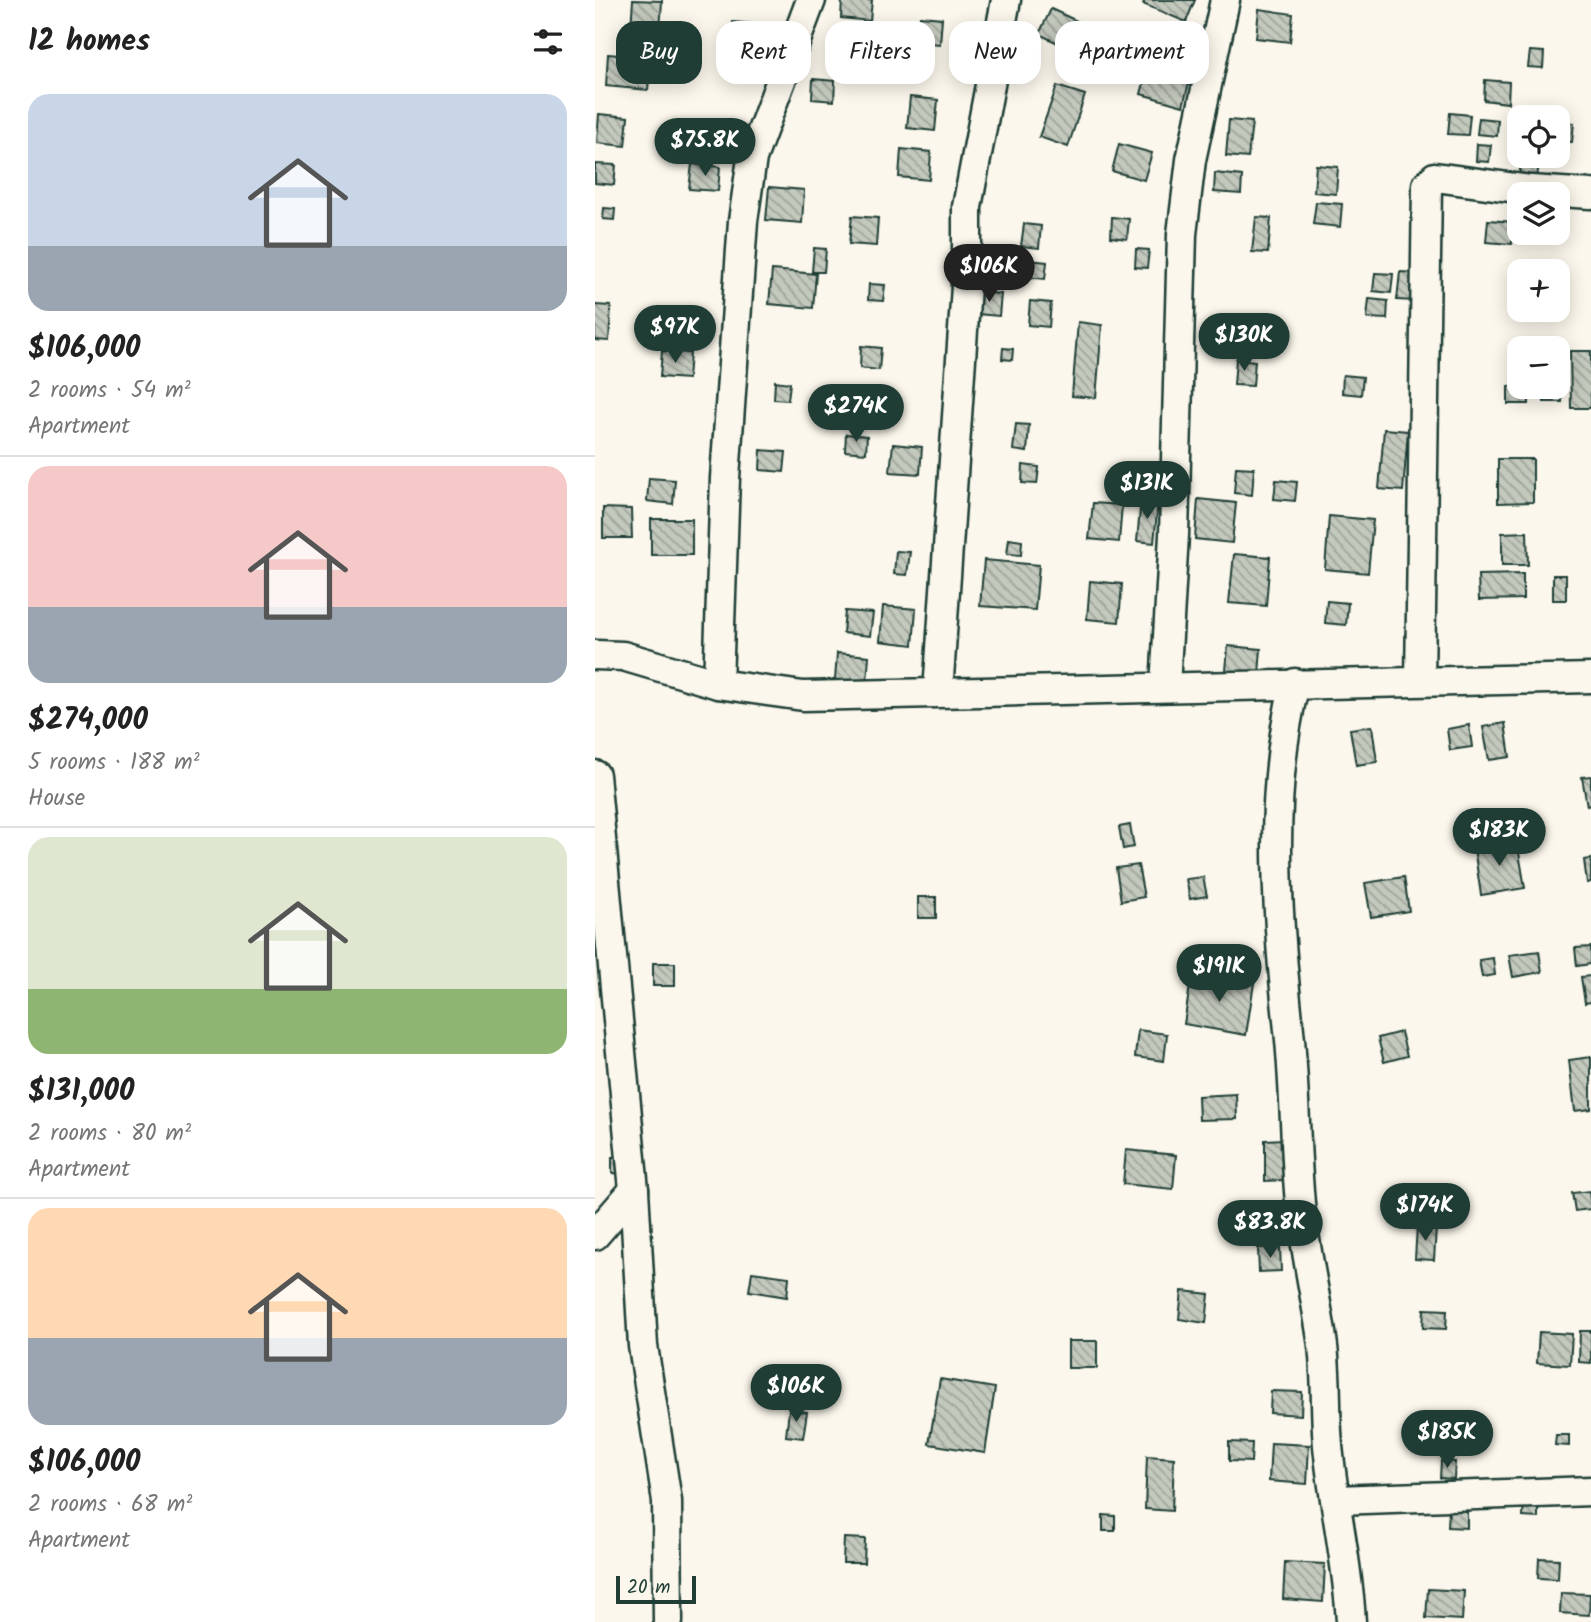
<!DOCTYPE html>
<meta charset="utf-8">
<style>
:root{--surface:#fff;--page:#f2f2f2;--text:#222;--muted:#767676;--line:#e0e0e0;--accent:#1f3d34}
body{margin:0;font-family:Kalam,sans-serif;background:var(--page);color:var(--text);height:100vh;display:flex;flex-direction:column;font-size:26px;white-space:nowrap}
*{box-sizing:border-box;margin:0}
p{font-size:23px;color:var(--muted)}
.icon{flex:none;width:38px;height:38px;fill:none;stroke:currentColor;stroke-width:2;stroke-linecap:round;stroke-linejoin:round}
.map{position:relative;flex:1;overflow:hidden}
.details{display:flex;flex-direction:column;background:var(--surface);width:595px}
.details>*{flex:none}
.banner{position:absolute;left:21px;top:21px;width:665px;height:63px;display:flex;gap:14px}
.controls{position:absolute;left:912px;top:105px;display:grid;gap:14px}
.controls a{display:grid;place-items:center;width:63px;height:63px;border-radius:14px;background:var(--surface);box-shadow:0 4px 18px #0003;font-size:35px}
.scale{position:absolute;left:21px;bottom:18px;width:80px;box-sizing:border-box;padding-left:7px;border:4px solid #1f3d34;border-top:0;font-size:19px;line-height:24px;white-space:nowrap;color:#1f3d34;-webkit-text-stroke:5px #fbf7ec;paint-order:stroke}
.price{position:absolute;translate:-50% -60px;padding:0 16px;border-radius:24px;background:var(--accent);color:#fff;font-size:23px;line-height:46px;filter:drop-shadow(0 2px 4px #0008)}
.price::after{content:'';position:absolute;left:50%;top:42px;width:21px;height:16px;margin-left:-10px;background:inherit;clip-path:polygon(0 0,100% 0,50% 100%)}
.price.active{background:#222;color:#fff}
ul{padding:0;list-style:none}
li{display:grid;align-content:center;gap:14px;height:371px;padding:0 28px}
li+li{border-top:2px solid var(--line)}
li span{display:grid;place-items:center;height:217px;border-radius:21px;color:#555}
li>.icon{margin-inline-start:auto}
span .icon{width:126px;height:126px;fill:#fffc;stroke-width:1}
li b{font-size:30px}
h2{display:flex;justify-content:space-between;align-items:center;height:84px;padding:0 28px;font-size:30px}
.pill{padding:0 24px;border-radius:21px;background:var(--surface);box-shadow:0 4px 18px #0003;font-size:24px;line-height:63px}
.pill.active{background:var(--accent);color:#fff}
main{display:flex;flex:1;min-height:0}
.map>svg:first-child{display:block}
</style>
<main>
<section class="details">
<h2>12 homes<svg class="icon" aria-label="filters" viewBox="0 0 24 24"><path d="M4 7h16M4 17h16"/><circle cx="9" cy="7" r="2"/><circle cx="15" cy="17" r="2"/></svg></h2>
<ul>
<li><span style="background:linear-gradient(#c9d6e8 70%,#9aa5b1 0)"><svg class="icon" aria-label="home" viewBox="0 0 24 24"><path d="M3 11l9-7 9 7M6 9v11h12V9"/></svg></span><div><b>$106,000</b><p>2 rooms · 54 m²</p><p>Apartment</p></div></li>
<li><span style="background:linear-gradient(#f6c9c9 65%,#9aa5b1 0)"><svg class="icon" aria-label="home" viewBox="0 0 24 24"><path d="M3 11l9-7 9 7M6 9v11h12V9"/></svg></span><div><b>$274,000</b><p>5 rooms · 188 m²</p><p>House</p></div></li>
<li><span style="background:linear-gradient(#dfe7d0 70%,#8fb573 0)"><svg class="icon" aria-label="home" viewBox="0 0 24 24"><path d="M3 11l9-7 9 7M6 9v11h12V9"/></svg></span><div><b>$131,000</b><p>2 rooms · 80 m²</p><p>Apartment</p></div></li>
<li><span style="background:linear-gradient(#ffd9b3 60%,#9aa5b1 0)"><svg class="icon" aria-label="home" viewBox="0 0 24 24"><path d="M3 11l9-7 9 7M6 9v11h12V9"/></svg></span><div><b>$106,000</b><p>2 rooms · 68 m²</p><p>Apartment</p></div></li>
</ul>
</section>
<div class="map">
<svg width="996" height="1622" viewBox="0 0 996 1622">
<defs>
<pattern id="building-back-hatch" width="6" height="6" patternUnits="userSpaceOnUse" patternTransform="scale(1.75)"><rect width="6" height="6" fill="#c4c9be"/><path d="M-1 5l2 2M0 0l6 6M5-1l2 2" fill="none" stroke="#9fa49b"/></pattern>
</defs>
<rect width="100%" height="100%" fill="#fbf7ec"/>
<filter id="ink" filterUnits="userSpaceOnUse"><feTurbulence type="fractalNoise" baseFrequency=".0143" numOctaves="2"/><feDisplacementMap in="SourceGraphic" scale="14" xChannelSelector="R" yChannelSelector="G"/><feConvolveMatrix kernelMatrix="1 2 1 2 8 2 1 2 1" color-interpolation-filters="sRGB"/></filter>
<g filter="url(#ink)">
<g fill="url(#building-back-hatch)" stroke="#1f3d34" stroke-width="2">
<polygon points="38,0 67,1 65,30 36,28"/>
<polygon points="247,0 277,0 275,21 246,18"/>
<polygon points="550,0 600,0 591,22 548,4"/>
<polygon points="456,9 484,22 471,47 444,34"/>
<polygon points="664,9 698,14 695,42 661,38"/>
<polygon points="325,16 347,18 345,44 323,42"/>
<polygon points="138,22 168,25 166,56 136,54"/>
<polygon points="935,51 949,52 948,68 933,67"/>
<polygon points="13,54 56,58 53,90 11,86"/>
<polygon points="552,71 594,83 588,106 546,94"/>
<polygon points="218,79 240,81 239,101 217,99"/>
<polygon points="890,80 914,82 913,103 889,100"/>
<polygon points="462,86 490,95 473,147 444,137"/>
<polygon points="315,97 343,100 340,131 312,128"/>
<polygon points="855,113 875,115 873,135 853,134"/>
<polygon points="4,114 33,117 30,146 2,143"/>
<polygon points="884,118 903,120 902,136 882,134"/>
<polygon points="634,120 657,122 653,158 631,156"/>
<polygon points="962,122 979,123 977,142 962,141"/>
<polygon points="524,144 557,153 549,180 517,171"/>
<polygon points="882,144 896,145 894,162 881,161"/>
<polygon points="306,149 336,152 334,180 304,177"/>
<polygon points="926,156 944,156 942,182 924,181"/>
<polygon points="0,164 21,165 19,185 0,183"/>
<polygon points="97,164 125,167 123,191 94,189"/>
<polygon points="721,165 743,167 741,194 719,192"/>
<polygon points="620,173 647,176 646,194 619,192"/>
<polygon points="174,187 209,190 207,223 171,220"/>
<polygon points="721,202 747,204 745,227 718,224"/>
<polygon points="9,208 20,209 19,220 8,219"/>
<polygon points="257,216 283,218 281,246 254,244"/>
<polygon points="517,217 534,219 532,239 516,237"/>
<polygon points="661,217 676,218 673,253 657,252"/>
<polygon points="893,220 919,222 917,244 891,242"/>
<polygon points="429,224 446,226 444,248 426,246"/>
<polygon points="219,248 231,249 229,272 217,272"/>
<polygon points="541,249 554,250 552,268 540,267"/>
<polygon points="433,260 452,262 450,279 432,277"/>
<polygon points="177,270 221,274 218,308 174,304"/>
<polygon points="805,272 822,273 820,301 802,300"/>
<polygon points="780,273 798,274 796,293 778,291"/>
<polygon points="274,284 290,285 288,301 273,300"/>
<polygon points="384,292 406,294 404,316 382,314"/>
<polygon points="774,299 793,301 792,319 772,318"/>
<polygon points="435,301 456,303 454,327 433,325"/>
<polygon points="0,305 16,306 14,341 0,340"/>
<polygon points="483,322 507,325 501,398 477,396"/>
<polygon points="266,346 286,348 284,370 265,368"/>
<polygon points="408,348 418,349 417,360 407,359"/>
<polygon points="67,351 95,353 93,379 65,377"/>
<polygon points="975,351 996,351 996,408 976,408"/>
<polygon points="641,359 660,361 658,386 639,385"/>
<polygon points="962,374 967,374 967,402 949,402 949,387 962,387"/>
<polygon points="748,375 768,377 766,395 747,393"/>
<polygon points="180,381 195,383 193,400 179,399"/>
<polygon points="913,386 934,387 934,404 913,404"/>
<polygon points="267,392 284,393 283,410 265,408"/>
<polygon points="421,424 434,425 432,452 418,450"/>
<polygon points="789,429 813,431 808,491 784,489"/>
<polygon points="251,434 272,436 271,453 250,451"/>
<polygon points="298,444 327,447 325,474 295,472"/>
<polygon points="166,450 191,452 189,472 165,470"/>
<polygon points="903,459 938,459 938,502 903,503"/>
<polygon points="428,465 444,467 442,484 427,483"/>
<polygon points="641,467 659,468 657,495 639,493"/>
<polygon points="54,478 80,480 78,504 52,501"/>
<polygon points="681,480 702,482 700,501 679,499"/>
<polygon points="546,499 563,501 559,543 542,541"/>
<polygon points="603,499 641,503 637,543 600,539"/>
<polygon points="498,503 527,505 524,542 494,539"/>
<polygon points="8,508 36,509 37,538 8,538"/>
<polygon points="734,516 778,520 773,573 730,569"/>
<rect x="56" y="519" width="41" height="36"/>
<polygon points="932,532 933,565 907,565 907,533"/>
<polygon points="414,539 427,541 426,555 412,554"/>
<polygon points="301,551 315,552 312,575 299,574"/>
<polygon points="639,554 675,557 671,606 634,603"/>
<polygon points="389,560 444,565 440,610 385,606"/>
<polygon points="928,574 928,599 884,600 883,575"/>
<rect x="958" y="575" width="13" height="25"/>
<polygon points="495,581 527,584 524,622 492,619"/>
<polygon points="732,601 753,603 751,625 730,623"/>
<polygon points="288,606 321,609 318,645 285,641"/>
<polygon points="250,611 278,613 275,636 248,633"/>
<polygon points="633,646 666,649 664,674 631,671"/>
<polygon points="242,653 274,656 272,683 240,680"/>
<polygon points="910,723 915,757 894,760 888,727"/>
<polygon points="874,725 877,747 855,750 852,729"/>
<polygon points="777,726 782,762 761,765 755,729"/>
<polygon points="996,776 996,805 992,806 987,777"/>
<polygon points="535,825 539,847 528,849 524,827"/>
<polygon points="922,841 930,888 886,895 879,848"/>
<polygon points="996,859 996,882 992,883 989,860"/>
<polygon points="543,865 549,897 526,901 521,868"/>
<polygon points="608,877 612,896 595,899 591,879"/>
<polygon points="809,877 814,911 776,917 770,883"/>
<rect x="323" y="897" width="18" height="21"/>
<polygon points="996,947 996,964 982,966 980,948"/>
<polygon points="944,951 947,972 918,977 914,955"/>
<polygon points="898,958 900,975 887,977 884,960"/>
<rect x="58" y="963" width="22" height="23"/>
<polygon points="597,973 659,983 651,1035 589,1024"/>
<polygon points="996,976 996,1002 990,1003 986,977"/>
<polygon points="543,1030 572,1034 569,1061 540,1057"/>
<polygon points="806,1032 812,1056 789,1062 783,1038"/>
<polygon points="996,1057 996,1109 980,1111 974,1060"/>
<polygon points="641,1094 642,1119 604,1120 603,1096"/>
<polygon points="689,1139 690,1180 670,1181 670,1140"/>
<polygon points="531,1150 581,1155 578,1189 528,1184"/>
<polygon points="17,1157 29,1157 29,1174 17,1173"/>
<polygon points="994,1191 996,1209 980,1211 977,1193"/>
<polygon points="822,1226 841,1228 839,1260 820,1259"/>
<polygon points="685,1247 686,1271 664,1272 663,1248"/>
<polygon points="157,1272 194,1277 192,1297 154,1291"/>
<polygon points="587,1291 614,1294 611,1323 584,1319"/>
<polygon points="829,1309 852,1310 851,1329 828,1328"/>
<polygon points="985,1331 996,1331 996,1363 984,1362"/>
<polygon points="944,1332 977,1334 975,1365 942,1363"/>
<rect x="473" y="1341" width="29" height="27"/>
<polygon points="345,1379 400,1388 390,1453 334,1444"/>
<polygon points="676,1391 707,1392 706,1415 675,1413"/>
<polygon points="194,1410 212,1412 208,1438 191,1436"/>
<polygon points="961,1435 974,1435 974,1446 960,1445"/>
<polygon points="634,1442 657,1443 656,1462 634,1461"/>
<polygon points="676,1443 714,1445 712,1484 674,1481"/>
<polygon points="552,1456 579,1458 577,1511 550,1509"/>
<polygon points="846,1461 860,1462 859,1479 845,1478"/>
<polygon points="929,1499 943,1500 943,1518 928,1517"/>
<polygon points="854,1508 872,1509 872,1528 853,1527"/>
<polygon points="508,1515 520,1516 520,1531 508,1531"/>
<polygon points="249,1538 270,1539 269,1563 248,1563"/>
<polygon points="944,1558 964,1559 963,1579 943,1578"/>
<polygon points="690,1562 730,1564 728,1602 688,1599"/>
<polygon points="833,1589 869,1591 867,1620 831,1618"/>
<polygon points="966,1593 995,1594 994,1615 965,1613"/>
</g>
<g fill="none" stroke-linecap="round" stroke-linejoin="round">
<defs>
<g id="minor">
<polyline points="0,655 28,656 123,684 208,696 996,678"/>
<polyline points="825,681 832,185 840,177 936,190 996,194"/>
<path d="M700 683C671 798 683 923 695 1040 700 1094 700 1149 705 1203 710 1249 720 1293 727 1339 733 1377 729 1416 734 1455 740 1511 753 1565 756 1622"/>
<polyline points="123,684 130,478 148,221 157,158 216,0"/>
<polyline points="570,686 579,535 587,234 596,160 630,0"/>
<polyline points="343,692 372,272 372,207 411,0"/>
<polyline points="0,775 39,1190 48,1346 72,1501 73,1622"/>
<polyline points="0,1235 39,1190"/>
<polyline points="741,1500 996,1491"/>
</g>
</defs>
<use href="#minor" stroke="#1f3d34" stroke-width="33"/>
<use href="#minor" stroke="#fbf7ec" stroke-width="28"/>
</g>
</g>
</svg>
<div class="controls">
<a><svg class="icon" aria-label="locate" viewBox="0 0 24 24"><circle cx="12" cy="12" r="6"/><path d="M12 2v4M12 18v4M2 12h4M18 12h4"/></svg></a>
<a><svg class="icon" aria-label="layers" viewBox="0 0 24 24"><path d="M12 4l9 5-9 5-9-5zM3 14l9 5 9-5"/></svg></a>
<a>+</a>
<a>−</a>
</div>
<div class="scale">20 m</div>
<b class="price" style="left:110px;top:178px">$75.8K</b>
<b class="price active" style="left:394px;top:304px">$106K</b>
<b class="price" style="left:80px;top:365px">$97K</b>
<b class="price" style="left:649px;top:373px">$130K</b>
<b class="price" style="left:261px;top:444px">$274K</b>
<b class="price" style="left:552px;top:521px">$131K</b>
<b class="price" style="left:904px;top:868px">$183K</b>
<b class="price" style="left:624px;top:1004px">$191K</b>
<b class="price" style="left:830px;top:1243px">$174K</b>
<b class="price" style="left:675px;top:1260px">$83.8K</b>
<b class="price" style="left:201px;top:1424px">$106K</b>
<b class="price" style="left:852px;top:1470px">$185K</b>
<div class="banner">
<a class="pill active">Buy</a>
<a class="pill">Rent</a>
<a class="pill">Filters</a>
<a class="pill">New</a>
<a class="pill">Apartment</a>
</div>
</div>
</main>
